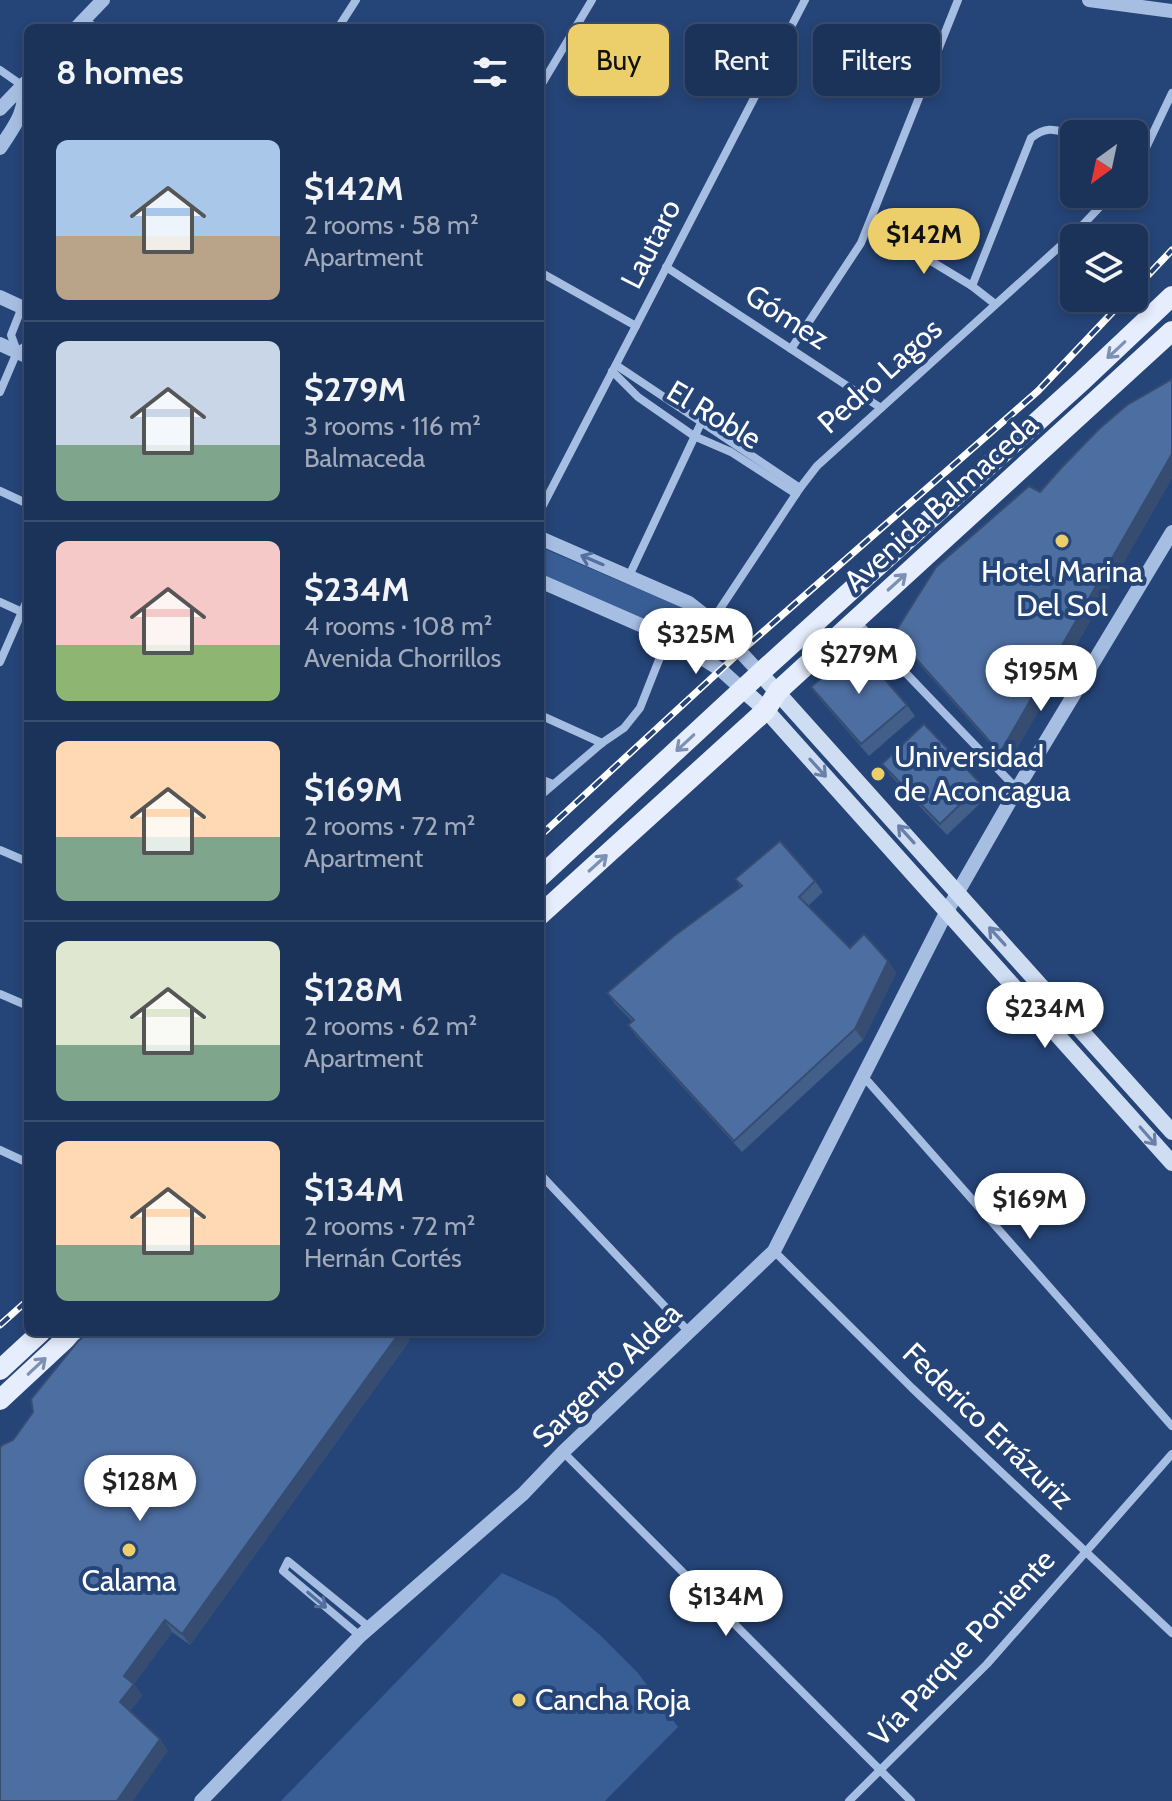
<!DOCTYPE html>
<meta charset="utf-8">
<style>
:root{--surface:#1c3359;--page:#253b5f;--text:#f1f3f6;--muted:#a0aaba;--line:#3a4e6f;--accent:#eccf6b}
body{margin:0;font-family:Cabin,sans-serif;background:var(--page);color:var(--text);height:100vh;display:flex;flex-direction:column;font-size:30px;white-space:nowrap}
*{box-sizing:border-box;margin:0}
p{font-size:26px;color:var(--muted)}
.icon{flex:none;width:44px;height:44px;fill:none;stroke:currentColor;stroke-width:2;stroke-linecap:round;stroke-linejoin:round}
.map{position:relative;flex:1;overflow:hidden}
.sheet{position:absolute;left:24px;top:24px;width:520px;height:1312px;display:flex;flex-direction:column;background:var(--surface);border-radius:12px;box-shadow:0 4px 12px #0003,0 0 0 2px var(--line)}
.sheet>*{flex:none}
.guide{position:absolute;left:568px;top:24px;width:484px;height:72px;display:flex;gap:16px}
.needle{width:52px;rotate:213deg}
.buttons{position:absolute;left:1060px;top:120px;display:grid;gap:16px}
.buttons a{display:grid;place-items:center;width:88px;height:88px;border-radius:12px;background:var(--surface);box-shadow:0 4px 12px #0003,0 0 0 2px var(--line);font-size:40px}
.price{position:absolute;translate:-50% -68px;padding:0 18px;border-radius:28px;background:#fff;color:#222;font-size:26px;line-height:52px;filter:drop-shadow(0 2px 4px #0008)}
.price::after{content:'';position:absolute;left:50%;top:48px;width:24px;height:18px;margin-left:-12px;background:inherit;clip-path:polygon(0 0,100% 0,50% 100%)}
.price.selected{background:var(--accent);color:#111}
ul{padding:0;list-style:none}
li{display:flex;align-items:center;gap:24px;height:200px;padding:0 32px}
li+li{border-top:2px solid var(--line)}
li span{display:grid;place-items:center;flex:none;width:224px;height:160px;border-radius:12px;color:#555}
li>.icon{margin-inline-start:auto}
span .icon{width:96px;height:96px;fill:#fffc;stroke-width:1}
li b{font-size:34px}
h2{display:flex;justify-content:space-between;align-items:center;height:96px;padding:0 32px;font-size:34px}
.pill{padding:0 28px;border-radius:12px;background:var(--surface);box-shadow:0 4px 12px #0003,0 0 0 2px var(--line);font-size:28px;line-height:72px}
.pill.selected{background:var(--accent);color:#111}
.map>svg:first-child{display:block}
</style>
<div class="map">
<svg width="1172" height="1801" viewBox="0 0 1172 1801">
<rect width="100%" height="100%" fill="#254477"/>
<g fill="#395d95">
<polygon points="540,547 683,608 672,633 540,575"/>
<polygon points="502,1573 556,1598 600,1635 638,1673 678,1727 605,1801 281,1801"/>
</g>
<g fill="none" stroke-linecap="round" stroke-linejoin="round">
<g stroke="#a7bee3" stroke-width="8">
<polyline points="83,20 97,28"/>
<polyline points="338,28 356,0"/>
<polyline points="0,70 23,86"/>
<polyline points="540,87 592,0"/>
<polyline points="1134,170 1144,152 1172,93"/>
<polyline points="870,224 972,286 995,304"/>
<polyline points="666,267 881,408"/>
<polyline points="540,272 636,326"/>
<path d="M972 286 1031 138C1048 125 1055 130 1074 135"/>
<polyline points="791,349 861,243 958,0"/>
<polyline points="17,351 11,335 22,307"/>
<polyline points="616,365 800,488"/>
<polyline points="612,371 638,397 694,436 731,452 796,494"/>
<polyline points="0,392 17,352 28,344"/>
<polyline points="0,491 28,504"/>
<polyline points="540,511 805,0"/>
<polyline points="629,576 701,423"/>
<polyline points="0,602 22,612"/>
<polyline points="712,621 800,488 817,466 1078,230 1112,194"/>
<polyline points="856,621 1017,789"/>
<polyline points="0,662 28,598"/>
<polyline points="540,715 602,743"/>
<polyline points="540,779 553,784"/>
<polyline points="540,796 602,743 624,728 640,708 668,637"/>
<polyline points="0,850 28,862"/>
<polyline points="0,994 28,1006"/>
<polyline points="864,1077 1172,1426"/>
<polyline points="0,1150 28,1163"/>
<polyline points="540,1174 689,1332"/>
<polyline points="774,1251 912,1388 1172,1633"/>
<polyline points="563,1452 911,1801"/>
<polyline points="360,1636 283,1571 288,1561 369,1627"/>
<polyline points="849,1801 987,1664 1172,1454"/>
</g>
<g stroke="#a7bee3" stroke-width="14">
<polyline points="1089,0 1172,11"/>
<polyline points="76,28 103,0"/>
<polyline points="0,109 25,83"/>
<path d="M0 148C13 128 28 110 23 86"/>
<polyline points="0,297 28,310"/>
<polyline points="0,344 28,357"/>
<polyline points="540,538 689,603 712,621 760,673"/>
<polyline points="540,581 668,637 721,670 743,690"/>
<polyline points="201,1801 360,1636 523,1494 563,1452 774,1251 947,911 1017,789 1172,532"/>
</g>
<g stroke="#cfddf3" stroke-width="16">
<polyline points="760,673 1172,1132"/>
<polyline points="743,690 766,710 1172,1163"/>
</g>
<g stroke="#e6edfc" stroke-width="20">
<polyline points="540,877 760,673 1082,381 1172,296"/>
<polyline points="540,915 766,710 778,691 1172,331"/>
<polyline points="0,1370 41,1332"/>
<polyline points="0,1400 73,1332"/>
</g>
<defs>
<g id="rail">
<polyline points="1134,290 1172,250"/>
<polyline points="540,836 740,652 1038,391 1126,298"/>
<polyline points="0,1325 28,1300"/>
</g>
</defs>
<use href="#rail" stroke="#fff" stroke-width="7"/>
<use href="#rail" stroke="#254477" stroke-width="4" stroke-dasharray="12" stroke-linecap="butt"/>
</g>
<g fill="#425f8a">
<polygon points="1172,379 1172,478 1008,764 902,645 894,634"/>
<polygon points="811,687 907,705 915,716 869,756 819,698"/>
<polygon points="882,764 981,784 989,795 947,835 890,775"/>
<polygon points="735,879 815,881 823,892 808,906 850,948 888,961 896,973 863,1040 742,1152 636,1036 628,1025 632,1021 615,1004 607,993 740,887"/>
<polygon points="410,1340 190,1645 172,1632 134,1684 142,1696 130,1711 160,1739 168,1751 0,1801"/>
</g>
<g fill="#364d71">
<polygon points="1172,454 1172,478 1008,764 1000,753"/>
<polygon points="888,961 896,973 863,1040 855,1029"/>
<polygon points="400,1332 404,1332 410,1340 190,1645 182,1634"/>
<polygon points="165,1620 172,1632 131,1688 124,1676"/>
<polygon points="134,1684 142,1696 128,1714 120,1702"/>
<polygon points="160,1739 168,1751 133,1801 117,1801"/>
</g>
<g fill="#4d6ea1" stroke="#364d71" stroke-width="2">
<polygon points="1172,379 1172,454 1000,753 894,634 936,567 1029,486 1040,492 1062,467 1100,428 1127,405"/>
<polygon points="857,647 907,705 861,744 811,687"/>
<polygon points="924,724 981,784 940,824 882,764"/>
<polygon points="780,841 815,881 799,897 850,948 864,934 888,961 855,1029 734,1141 628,1025 634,1020 607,993 674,936 742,886 735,879"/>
<polygon points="89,1332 400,1332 182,1634 165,1620 124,1676 134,1684 120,1702 160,1739 117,1801 0,1801 0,1448 2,1445 13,1440 33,1412 31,1399 78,1341"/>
</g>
<defs><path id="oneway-shaft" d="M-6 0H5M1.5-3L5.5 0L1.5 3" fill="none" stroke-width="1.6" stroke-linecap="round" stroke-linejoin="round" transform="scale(2)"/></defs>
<g stroke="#7c90b3">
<use href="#oneway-shaft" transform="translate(1116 350) rotate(137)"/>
<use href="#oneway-shaft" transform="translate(897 582) rotate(-42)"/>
<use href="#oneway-shaft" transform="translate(685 743) rotate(137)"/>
<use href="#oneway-shaft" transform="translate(598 863) rotate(-42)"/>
<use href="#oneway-shaft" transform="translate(37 1366) rotate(-43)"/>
</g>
<g stroke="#526f9d">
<use href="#oneway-shaft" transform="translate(592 560) rotate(-157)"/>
<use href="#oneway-shaft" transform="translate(317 1600) rotate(40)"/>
</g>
<g stroke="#6981a9">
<use href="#oneway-shaft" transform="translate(818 768) rotate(48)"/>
<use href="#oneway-shaft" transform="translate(906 834) rotate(-132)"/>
<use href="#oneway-shaft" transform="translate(997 936) rotate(-132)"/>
<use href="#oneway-shaft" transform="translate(1148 1136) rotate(49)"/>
</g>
<g fill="#eccf6b" stroke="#254477" stroke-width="3">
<circle cx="1062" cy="541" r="8"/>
<circle cx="878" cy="774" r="8"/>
<circle cx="129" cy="1550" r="8"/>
<circle cx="519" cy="1700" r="8"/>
</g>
<g text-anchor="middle" stroke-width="8" stroke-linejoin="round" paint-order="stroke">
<g font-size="30" fill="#fff" stroke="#254477">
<text transform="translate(651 244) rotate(-63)" y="10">Lautaro</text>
<text transform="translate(787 317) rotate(33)" y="10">Gómez</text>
<text transform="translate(880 376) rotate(-42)" y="10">Pedro Lagos</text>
<text transform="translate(714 415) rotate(31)" y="10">El Roble</text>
<text transform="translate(941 503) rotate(-42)" y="10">Avenida Balmaceda</text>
<text transform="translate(607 1375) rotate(-44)" y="10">Sargento Aldea</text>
<text transform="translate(988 1426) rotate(44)" y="10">Federico Errázuriz</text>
<text transform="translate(962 1648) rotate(-47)" y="10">Vía Parque Poniente</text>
</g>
<g font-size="30" fill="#fff" stroke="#254477">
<text x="1062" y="582">Hotel Marina<tspan x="1062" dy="34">Del Sol</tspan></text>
<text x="894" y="767" text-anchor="start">Universidad<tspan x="894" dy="34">de Aconcagua</tspan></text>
<text x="129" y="1591">Calama</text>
<text x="535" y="1710" text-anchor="start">Cancha Roja</text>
</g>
</g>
</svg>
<div class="buttons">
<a><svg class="needle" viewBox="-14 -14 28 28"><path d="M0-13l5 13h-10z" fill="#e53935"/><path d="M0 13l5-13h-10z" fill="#a0aaba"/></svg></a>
<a><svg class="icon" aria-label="layers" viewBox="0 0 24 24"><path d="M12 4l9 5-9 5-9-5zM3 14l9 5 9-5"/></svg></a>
</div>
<b class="price selected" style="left:924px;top:276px">$142M</b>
<b class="price" style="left:696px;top:676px">$325M</b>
<b class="price" style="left:859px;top:696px">$279M</b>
<b class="price" style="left:1041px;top:713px">$195M</b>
<b class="price" style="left:1045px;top:1050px">$234M</b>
<b class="price" style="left:1030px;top:1241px">$169M</b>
<b class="price" style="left:140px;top:1523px">$128M</b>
<b class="price" style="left:726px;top:1638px">$134M</b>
<div class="guide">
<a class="pill selected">Buy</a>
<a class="pill">Rent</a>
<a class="pill">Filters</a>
</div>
<section class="sheet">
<h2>8 homes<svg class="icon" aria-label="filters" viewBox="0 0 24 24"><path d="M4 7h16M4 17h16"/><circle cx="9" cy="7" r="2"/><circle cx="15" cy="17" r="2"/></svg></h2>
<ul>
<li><span style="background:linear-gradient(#a9c7e8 60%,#b9a48a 0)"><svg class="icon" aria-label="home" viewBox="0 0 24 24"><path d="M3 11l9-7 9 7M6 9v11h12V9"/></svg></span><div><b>$142M</b><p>2 rooms · 58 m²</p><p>Apartment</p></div></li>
<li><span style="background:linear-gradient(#c9d6e8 65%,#7fa58c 0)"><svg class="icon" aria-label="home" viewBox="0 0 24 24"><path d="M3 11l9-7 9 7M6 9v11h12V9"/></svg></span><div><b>$279M</b><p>3 rooms · 116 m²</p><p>Balmaceda</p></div></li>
<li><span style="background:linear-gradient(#f6c9c9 65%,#8fb573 0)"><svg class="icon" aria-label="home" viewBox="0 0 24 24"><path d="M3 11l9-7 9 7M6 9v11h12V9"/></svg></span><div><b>$234M</b><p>4 rooms · 108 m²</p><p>Avenida Chorrillos</p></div></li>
<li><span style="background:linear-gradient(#ffd9b3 60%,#7fa58c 0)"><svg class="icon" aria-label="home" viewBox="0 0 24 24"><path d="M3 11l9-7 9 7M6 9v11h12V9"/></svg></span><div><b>$169M</b><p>2 rooms · 72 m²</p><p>Apartment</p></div></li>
<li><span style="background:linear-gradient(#dfe7d0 65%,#7fa58c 0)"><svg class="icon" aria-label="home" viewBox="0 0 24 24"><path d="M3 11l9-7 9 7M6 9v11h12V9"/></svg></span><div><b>$128M</b><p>2 rooms · 62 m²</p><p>Apartment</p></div></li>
<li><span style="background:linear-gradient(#ffd9b3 65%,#7fa58c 0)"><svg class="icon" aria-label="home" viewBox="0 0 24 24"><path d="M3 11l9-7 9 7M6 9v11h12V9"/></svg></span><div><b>$134M</b><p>2 rooms · 72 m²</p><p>Hernán Cortés</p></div></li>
</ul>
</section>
</div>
